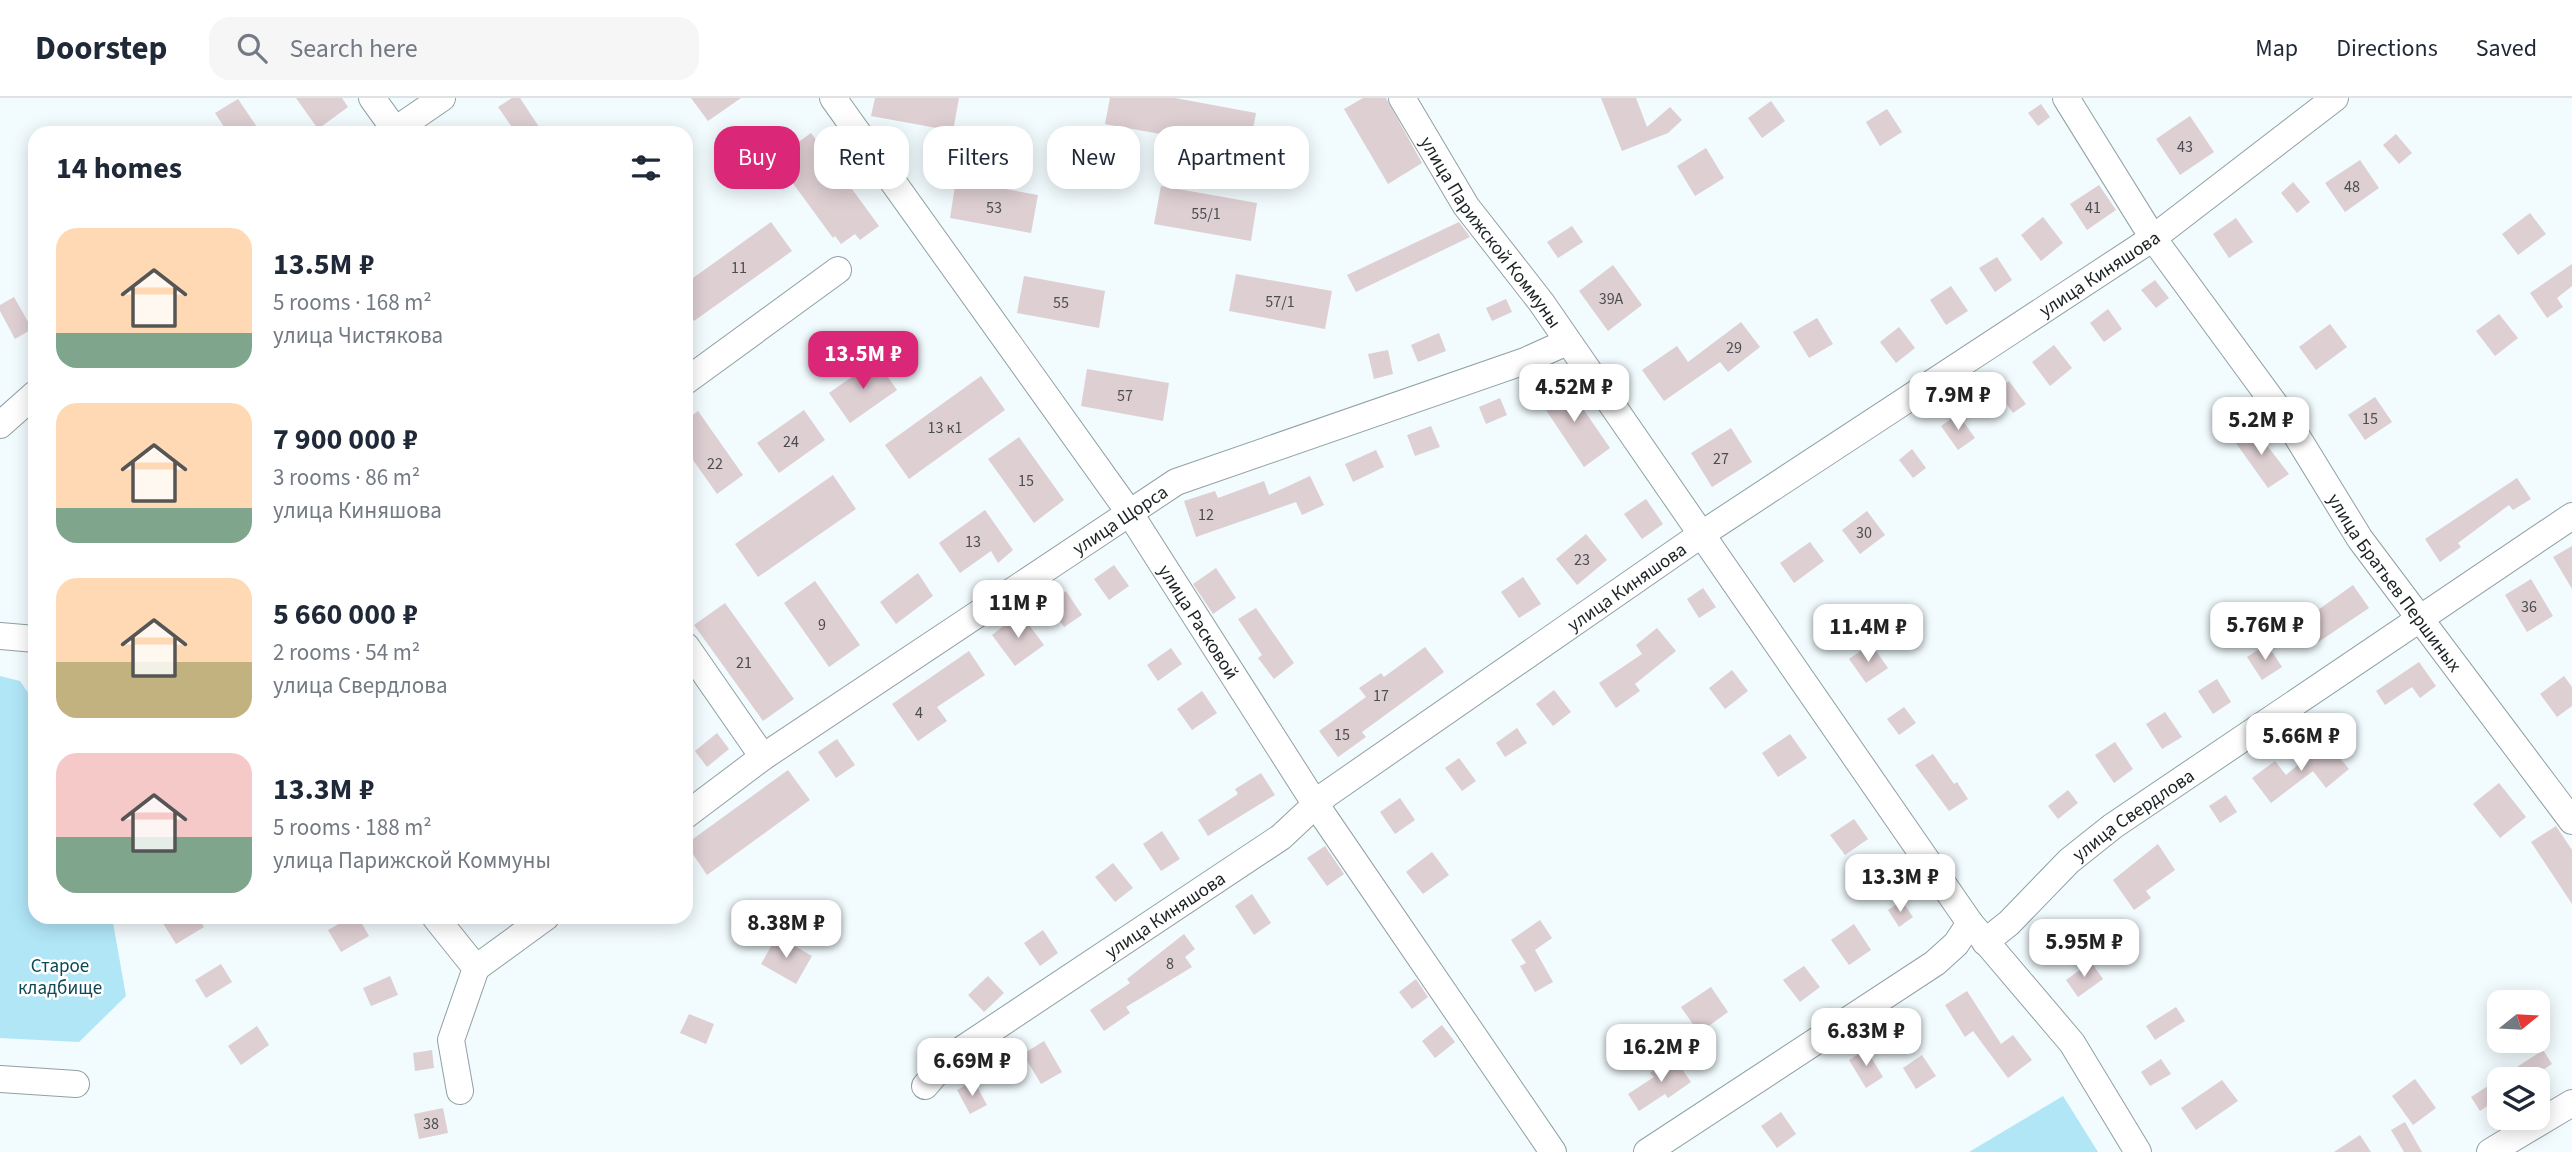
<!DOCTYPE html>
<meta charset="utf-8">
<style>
:root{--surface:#fff;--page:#f6f6f7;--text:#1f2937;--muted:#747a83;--line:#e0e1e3;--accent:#db2777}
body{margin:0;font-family:"Source Sans 3",sans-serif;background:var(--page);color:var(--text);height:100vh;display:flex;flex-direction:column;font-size:26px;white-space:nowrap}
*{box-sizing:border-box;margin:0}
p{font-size:23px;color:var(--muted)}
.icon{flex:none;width:38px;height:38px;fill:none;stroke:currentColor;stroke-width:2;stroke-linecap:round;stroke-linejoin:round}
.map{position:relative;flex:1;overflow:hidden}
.details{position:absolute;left:28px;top:28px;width:665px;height:798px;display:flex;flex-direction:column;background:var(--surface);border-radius:21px;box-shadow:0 4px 18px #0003}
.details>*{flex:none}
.guide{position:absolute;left:714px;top:28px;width:665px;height:63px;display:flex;gap:14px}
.needle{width:46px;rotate:72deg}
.controls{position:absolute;left:2487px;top:892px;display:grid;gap:14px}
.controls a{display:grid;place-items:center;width:63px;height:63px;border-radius:14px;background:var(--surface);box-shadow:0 4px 18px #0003;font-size:35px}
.price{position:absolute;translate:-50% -60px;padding:0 16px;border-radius:14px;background:#fff;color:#222;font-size:23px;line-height:46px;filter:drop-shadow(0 2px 4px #0008)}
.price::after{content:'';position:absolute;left:50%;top:42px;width:21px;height:16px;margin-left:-10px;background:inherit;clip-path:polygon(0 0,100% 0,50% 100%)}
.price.on{background:var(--accent);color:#fff}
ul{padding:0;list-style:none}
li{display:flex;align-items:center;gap:21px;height:175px;padding:0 28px}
li span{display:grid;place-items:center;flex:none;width:196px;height:140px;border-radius:21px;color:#555}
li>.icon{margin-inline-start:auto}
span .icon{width:84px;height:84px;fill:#fffc;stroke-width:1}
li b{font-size:30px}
h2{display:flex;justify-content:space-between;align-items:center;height:84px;padding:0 28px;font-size:30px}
.tag{padding:0 24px;border-radius:21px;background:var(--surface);box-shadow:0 4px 18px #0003;font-size:24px;line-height:63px}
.tag.on{background:var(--accent);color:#fff}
header{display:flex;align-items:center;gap:42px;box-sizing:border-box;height:98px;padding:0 35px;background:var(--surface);border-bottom:2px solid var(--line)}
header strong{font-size:33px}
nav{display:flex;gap:38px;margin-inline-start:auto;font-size:24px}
.search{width:490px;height:63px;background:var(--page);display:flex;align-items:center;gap:18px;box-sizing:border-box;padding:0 24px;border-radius:21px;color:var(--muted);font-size:26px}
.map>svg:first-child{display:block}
</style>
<header>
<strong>Doorstep</strong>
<div class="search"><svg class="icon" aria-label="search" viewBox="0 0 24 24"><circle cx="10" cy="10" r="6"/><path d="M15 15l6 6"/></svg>Search here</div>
<nav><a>Map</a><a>Directions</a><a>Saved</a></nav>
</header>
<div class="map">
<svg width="2572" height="1054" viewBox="0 0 2572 1054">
<rect width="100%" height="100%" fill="#f2fbfe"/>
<g fill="#b1e6f7">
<polygon points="0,578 20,583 35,605 35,819 112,819 126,898 79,944 0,940"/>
<polygon points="2063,998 2098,1054 1969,1054"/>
</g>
<g fill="#decfd3">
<polygon points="296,0 342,0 348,9 318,31"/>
<polygon points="512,0 520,0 543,35 516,35 498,9"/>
<polygon points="691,0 741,0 708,23"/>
<polygon points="875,0 959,0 953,33 871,18"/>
<polygon points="1110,0 1175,0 1256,15 1249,52 1105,26"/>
<polygon points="1363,0 1386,0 1422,65 1388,86 1344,11"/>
<polygon points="1601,0 1636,0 1647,29 1670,9 1682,22 1668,35 1622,53"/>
<polygon points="238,1 261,35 228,35 215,15"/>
<polygon points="1771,3 1785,23 1762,40 1748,20"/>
<polygon points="2041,6 2050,19 2038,28 2028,15"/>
<polygon points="1887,11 1902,34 1880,48 1866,24"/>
<polygon points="2190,18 2214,54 2180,77 2156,41"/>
<polygon points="811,35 879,128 860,142 855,136 841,146 835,138 833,140 781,69 784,67 778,59"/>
<polygon points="2396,36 2412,55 2399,66 2383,47"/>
<polygon points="1706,50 1724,80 1695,98 1677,68"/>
<polygon points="2360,62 2379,90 2345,114 2325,85"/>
<polygon points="956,82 1038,97 1031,135 950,120"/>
<polygon points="2293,84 2310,104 2297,115 2281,95"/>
<polygon points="2099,87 2116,112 2087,132 2070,106"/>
<polygon points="1161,88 1257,105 1251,143 1154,126"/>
<polygon points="2530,115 2546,136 2518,157 2502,136"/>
<polygon points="2043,119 2063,145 2041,163 2021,137"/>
<polygon points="2236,120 2253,144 2229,160 2213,136"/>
<polygon points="771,124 792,153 694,223 686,211 686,185"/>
<polygon points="1459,124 1470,139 1356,194 1347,177"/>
<polygon points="1572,128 1583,144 1558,160 1547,144"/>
<polygon points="1997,159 2012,182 1995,194 1979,170"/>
<polygon points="2572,166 2572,188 2557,200 2563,209 2547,220 2530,195"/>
<polygon points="1613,167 1642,207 1608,233 1579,193"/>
<polygon points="1236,176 1332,193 1325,231 1229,213"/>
<polygon points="1024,178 1105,193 1099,230 1017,215"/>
<polygon points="2155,182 2169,200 2156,210 2141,192"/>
<polygon points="1951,188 1968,213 1946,227 1930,202"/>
<polygon points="14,199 32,231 15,241 0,213 0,207"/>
<polygon points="1506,201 1512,214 1492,223 1486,210"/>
<polygon points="2108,211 2122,231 2104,244 2090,225"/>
<polygon points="2499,216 2518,240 2495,258 2476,233"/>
<polygon points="1817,220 1833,246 1809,260 1793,234"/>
<polygon points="1741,224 1760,249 1728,274 1720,264 1664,303 1642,272 1677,248 1688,264"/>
<polygon points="2330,226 2347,249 2316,272 2299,249"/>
<polygon points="1899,229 1915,250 1896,265 1880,244"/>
<polygon points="1439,235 1446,253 1418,264 1411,247"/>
<polygon points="2054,247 2072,270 2050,288 2032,264"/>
<polygon points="1388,252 1393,276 1374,281 1368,256"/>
<polygon points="876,262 897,292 850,325 829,295"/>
<polygon points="1087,271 1169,285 1163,323 1081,308"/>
<polygon points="1539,276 1545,289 1529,298 1522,285"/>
<polygon points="981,278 1005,312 909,381 885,347"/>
<polygon points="1564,283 1610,350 1584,369 1538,300"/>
<polygon points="2009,283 2026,306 2013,315 1996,292"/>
<polygon points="2375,299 2392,324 2365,342 2348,317"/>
<polygon points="1500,300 1507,317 1486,326 1479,309"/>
<polygon points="804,312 825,342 779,375 757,345"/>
<polygon points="698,313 743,377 717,396 686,352 686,322"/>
<polygon points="1958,316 1975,340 1958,352 1941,328"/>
<polygon points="1431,328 1440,349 1415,358 1407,337"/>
<polygon points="2252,328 2289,376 2268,390 2233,341"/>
<polygon points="1731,330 1752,364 1712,389 1691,355"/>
<polygon points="1019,339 1064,402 1034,425 988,361"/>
<polygon points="1912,351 1926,370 1913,380 1899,362"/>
<polygon points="1376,352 1384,369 1353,384 1345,366"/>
<polygon points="833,377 856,411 758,479 735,446"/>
<polygon points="1310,378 1324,407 1302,417 1296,404 1196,439 1184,403 1215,393 1218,400 1264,383 1269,397"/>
<polygon points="2517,380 2531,401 2513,412 2509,407 2458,445 2461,449 2440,464 2425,441"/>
<polygon points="1646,401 1663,426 1642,441 1624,416"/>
<polygon points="985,412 1013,452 998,465 991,453 960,475 939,445"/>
<polygon points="1867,413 1885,437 1860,456 1842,432"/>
<polygon points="1586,436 1607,462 1577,487 1556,461"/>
<polygon points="1810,444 1824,463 1794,485 1780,465"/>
<polygon points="2572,448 2572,491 2553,459"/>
<polygon points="1114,467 1129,488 1109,502 1094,481"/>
<polygon points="1216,470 1236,500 1213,516 1193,486"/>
<polygon points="918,475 933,498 896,526 880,504"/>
<polygon points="1523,479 1541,506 1519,520 1501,494"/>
<polygon points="2531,481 2553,518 2527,534 2505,497"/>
<polygon points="815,483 860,547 829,569 784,505"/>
<polygon points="2353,487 2369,510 2317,545 2300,519 2316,509 2318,512"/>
<polygon points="1703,490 1716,509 1699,520 1687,501"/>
<polygon points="1066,493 1082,517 1064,529 1048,505"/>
<polygon points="725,505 794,601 763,623 694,527"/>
<polygon points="1256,510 1294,565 1274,581 1258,560 1262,557 1238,521"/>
<polygon points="1020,515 1044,547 1015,568 992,537"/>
<polygon points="1657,530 1676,553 1635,586 1640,593 1616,610 1599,585 1642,556 1636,547"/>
<polygon points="1871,546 1888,570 1866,585 1849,561"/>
<polygon points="2267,546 2282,569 2262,582 2247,559"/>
<polygon points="1425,549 1444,574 1362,634 1366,639 1338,659 1319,633 1366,599 1359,590 1381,575 1384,579"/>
<polygon points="1171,550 1182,566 1158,583 1147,567"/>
<polygon points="969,553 985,577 937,609 947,623 918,643 892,606"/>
<polygon points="2419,564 2436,588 2420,600 2412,589 2385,607 2376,593"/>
<polygon points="1732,572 1748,593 1725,611 1709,590"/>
<polygon points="2564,578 2572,589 2572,608 2557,619 2540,596"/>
<polygon points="2217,581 2231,604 2213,616 2198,593"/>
<polygon points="1554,592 1571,614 1553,628 1536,606"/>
<polygon points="1202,593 1217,615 1192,632 1177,611"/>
<polygon points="1904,609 1916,625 1899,637 1887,621"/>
<polygon points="2165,614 2182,639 2162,651 2146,626"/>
<polygon points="1517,630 1527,645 1505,659 1496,645"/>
<polygon points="717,635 729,651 707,669 695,653"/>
<polygon points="1790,636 1807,660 1778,679 1762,655"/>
<polygon points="837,641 855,667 836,680 818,654"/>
<polygon points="2326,643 2349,671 2326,690 2313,673 2271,705 2252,680 2275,663 2286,677"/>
<polygon points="2115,644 2133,671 2114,685 2095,657"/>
<polygon points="1933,656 1954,686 1957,684 1968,701 1949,713 1915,667"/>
<polygon points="1459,660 1476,683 1462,693 1445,670"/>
<polygon points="788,672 810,702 707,777 686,746"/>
<polygon points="1261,675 1275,697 1208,738 1198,722 1238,696 1235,691"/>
<polygon points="2499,685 2526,719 2500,740 2473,706"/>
<polygon points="2068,692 2078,705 2058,721 2048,708"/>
<polygon points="2226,697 2237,714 2220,725 2209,708"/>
<polygon points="1400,700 1415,722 1395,736 1380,714"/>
<polygon points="1854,721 1868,741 1845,757 1830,737"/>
<polygon points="2556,728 2572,752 2572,806 2531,744"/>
<polygon points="1162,733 1180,761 1161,773 1143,746"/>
<polygon points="2158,746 2175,772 2146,793 2151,800 2134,812 2113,782"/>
<polygon points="1325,748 1344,776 1327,788 1307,760"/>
<polygon points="1432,754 1449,777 1423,796 1406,774"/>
<polygon points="1113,765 1133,790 1115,804 1095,779"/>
<polygon points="1252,796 1271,825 1254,837 1235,808"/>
<polygon points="1902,803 1913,819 1899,829 1888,812"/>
<polygon points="159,819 198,819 204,829 176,846"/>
<polygon points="351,819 358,819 369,838 341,854 328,832"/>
<polygon points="1540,822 1552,840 1535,852 1553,884 1535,894 1520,868 1526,865 1511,842"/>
<polygon points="1854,826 1871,852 1849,867 1831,842"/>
<polygon points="1043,832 1058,855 1040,868 1024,845"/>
<polygon points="1184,836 1195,851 1185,859 1192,869 1126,909 1130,915 1104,933 1090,912 1130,885 1127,881"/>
<polygon points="777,838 812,858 796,886 761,866"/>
<polygon points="2091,864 2103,881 2078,899 2066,882"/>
<polygon points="221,866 232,884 206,900 195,882"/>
<polygon points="1804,868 1820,889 1800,904 1783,882"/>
<polygon points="390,878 398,897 371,908 363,890"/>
<polygon points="988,878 1004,895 984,914 968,897"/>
<polygon points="1416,881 1428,899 1412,911 1399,894"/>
<polygon points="1711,889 1728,914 1699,935 1681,909"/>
<polygon points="1967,893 2001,946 2013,937 2032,962 2008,980 1973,933 1965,939 1945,907"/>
<polygon points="2176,909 2185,923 2155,942 2146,928"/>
<polygon points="689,916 714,926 706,946 680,935"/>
<polygon points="1442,927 1455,944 1435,960 1422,943"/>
<polygon points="257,928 269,947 241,967 228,948"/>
<polygon points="1044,943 1062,974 1041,986 1023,956"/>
<polygon points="1866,951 1883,979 1866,990 1849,962"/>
<polygon points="432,952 434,970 415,973 413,955"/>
<polygon points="2543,952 2552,966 2527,982 2499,982 2499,1000 2480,1013 2471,999"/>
<polygon points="1922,957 1936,978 1916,991 1903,970"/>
<polygon points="1673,958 1691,984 1668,1000 1665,996 1639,1013 1628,996 1654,979 1650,975"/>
<polygon points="2161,961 2171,976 2150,988 2141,974"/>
<polygon points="2415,981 2436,1010 2413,1027 2392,998"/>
<polygon points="2222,982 2238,1003 2196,1032 2181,1010"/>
<polygon points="974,983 987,1007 970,1016 957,992"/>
<polygon points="443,1010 448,1035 419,1041 414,1016"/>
<polygon points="1781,1014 1796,1036 1777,1050 1761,1028"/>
<polygon points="2405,1024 2422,1054 2404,1054 2391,1032"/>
<polygon points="2360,1037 2371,1054 2334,1054"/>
</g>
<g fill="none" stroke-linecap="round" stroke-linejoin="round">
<defs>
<g id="minor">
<polyline points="372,0 395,32"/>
<path id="s1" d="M833 0 1129 414 1316 707 1553 1054"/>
<path id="s2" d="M1402 0 1466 108 1541 204 1970 825 2072 945 2138 1054"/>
<path id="s3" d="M2066 0 2153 140 2290 327 2360 441 2572 723"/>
<polyline points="391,35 442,0"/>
<polyline points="686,283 838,172"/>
<polyline points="0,327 35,296"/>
<polyline points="0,538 35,541"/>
<polyline points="686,548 763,659"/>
<path id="s4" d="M686 717 763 659 1176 384 1525 263 1567 244"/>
<polyline points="435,819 476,870 451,942 460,993"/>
<path id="s5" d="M1985 844 2009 825 2069 763 2113 728 2572 418"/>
<polyline points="476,870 546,819"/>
<polyline points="0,981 76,986"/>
<path id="s6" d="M925 988 949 960 1281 739 1327 696 1702 436 2153 140 2335 0"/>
<polyline points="1647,1054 1935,865 1956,846 1970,825"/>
<polyline points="2490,1054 2572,1005"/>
</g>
</defs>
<use href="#minor" stroke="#91a0a4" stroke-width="28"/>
<use href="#minor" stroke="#fff" stroke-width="26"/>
</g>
<g text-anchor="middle" stroke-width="5" stroke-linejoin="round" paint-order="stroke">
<g font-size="16" fill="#4c4d50">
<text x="2185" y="54">43</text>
<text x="2352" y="94">48</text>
<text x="994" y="115">53</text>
<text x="2093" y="115">41</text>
<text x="1206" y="121">55/1</text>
<text x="739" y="175">11</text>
<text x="1611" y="206">39А</text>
<text x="1280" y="209">57/1</text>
<text x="1061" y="210">55</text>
<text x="1734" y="255">29</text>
<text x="1125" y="303">57</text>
<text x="2370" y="326">15</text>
<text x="945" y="335">13 к1</text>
<text x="791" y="349">24</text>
<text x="1721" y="366">27</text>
<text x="715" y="371">22</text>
<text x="1026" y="388">15</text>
<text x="1206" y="422">12</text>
<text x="1864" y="440">30</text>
<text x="973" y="449">13</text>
<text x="1582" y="467">23</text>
<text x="2529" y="514">36</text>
<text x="822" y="532">9</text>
<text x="744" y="570">21</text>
<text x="1381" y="603">17</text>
<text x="919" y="620">4</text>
<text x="1342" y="642">15</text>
<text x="1170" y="871">8</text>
<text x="431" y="1031">38</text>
</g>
<g font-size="19" fill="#1c2224" stroke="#fff">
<text dy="7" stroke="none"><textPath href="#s2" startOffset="161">улица Парижской Коммуны</textPath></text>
<text dy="7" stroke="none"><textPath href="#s6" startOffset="1430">улица Киняшова</textPath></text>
<text dy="7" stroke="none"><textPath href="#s4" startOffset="525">улица Щорса</textPath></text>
<text dy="7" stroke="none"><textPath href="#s3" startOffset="586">улица Братьев Першиных</textPath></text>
<text dy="7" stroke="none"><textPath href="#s6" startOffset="863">улица Киняшова</textPath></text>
<text dy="7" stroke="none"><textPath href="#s1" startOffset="639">улица Расковой</textPath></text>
<text dy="7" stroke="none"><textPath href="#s5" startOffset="196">улица Свердлова</textPath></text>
<text dy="7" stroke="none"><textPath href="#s6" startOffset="296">улица Киняшова</textPath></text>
</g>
<g font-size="19" fill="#0c4856" stroke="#fff">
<text x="60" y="874">Старое<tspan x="60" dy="22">кладбище</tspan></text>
</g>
</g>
</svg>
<div class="controls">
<a><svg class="needle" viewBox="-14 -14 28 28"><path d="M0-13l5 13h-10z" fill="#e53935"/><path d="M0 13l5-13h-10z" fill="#747a83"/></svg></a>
<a><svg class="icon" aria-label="layers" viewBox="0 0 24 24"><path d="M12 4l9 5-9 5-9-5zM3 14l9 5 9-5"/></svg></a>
</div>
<b class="price on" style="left:863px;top:293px">13.5M ₽</b>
<b class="price" style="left:1574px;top:326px">4.52M ₽</b>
<b class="price" style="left:1958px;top:334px">7.9M ₽</b>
<b class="price" style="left:2261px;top:359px">5.2M ₽</b>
<b class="price" style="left:1018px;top:542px">11M ₽</b>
<b class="price" style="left:2265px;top:564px">5.76M ₽</b>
<b class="price" style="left:1868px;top:566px">11.4M ₽</b>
<b class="price" style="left:2301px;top:675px">5.66M ₽</b>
<b class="price" style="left:1900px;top:816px">13.3M ₽</b>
<b class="price" style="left:786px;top:862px">8.38M ₽</b>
<b class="price" style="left:2084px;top:881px">5.95M ₽</b>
<b class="price" style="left:1866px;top:970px">6.83M ₽</b>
<b class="price" style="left:1661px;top:986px">16.2M ₽</b>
<b class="price" style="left:972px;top:1000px">6.69M ₽</b>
<div class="guide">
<a class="tag on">Buy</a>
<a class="tag">Rent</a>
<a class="tag">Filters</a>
<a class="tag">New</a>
<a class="tag">Apartment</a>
</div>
<section class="details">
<h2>14 homes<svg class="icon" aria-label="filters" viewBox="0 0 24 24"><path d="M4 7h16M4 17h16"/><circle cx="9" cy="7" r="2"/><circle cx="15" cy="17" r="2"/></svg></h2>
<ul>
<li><span style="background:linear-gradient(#ffd9b3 75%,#7fa58c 0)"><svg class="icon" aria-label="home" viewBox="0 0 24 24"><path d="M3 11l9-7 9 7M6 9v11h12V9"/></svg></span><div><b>13.5M ₽</b><p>5 rooms · 168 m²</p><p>улица Чистякова</p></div></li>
<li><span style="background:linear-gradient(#ffd9b3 75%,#7fa58c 0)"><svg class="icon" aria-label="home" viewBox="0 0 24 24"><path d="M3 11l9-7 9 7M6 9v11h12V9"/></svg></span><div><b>7 900 000 ₽</b><p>3 rooms · 86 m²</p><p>улица Киняшова</p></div></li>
<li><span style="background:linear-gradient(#ffd9b3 60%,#c2b280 0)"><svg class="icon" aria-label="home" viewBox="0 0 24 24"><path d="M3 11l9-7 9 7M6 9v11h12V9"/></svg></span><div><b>5 660 000 ₽</b><p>2 rooms · 54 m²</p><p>улица Свердлова</p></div></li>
<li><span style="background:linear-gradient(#f6c9c9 60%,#7fa58c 0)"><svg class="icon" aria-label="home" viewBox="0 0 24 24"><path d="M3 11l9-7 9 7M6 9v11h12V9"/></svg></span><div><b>13.3M ₽</b><p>5 rooms · 188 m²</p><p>улица Парижской Коммуны</p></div></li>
</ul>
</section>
</div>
